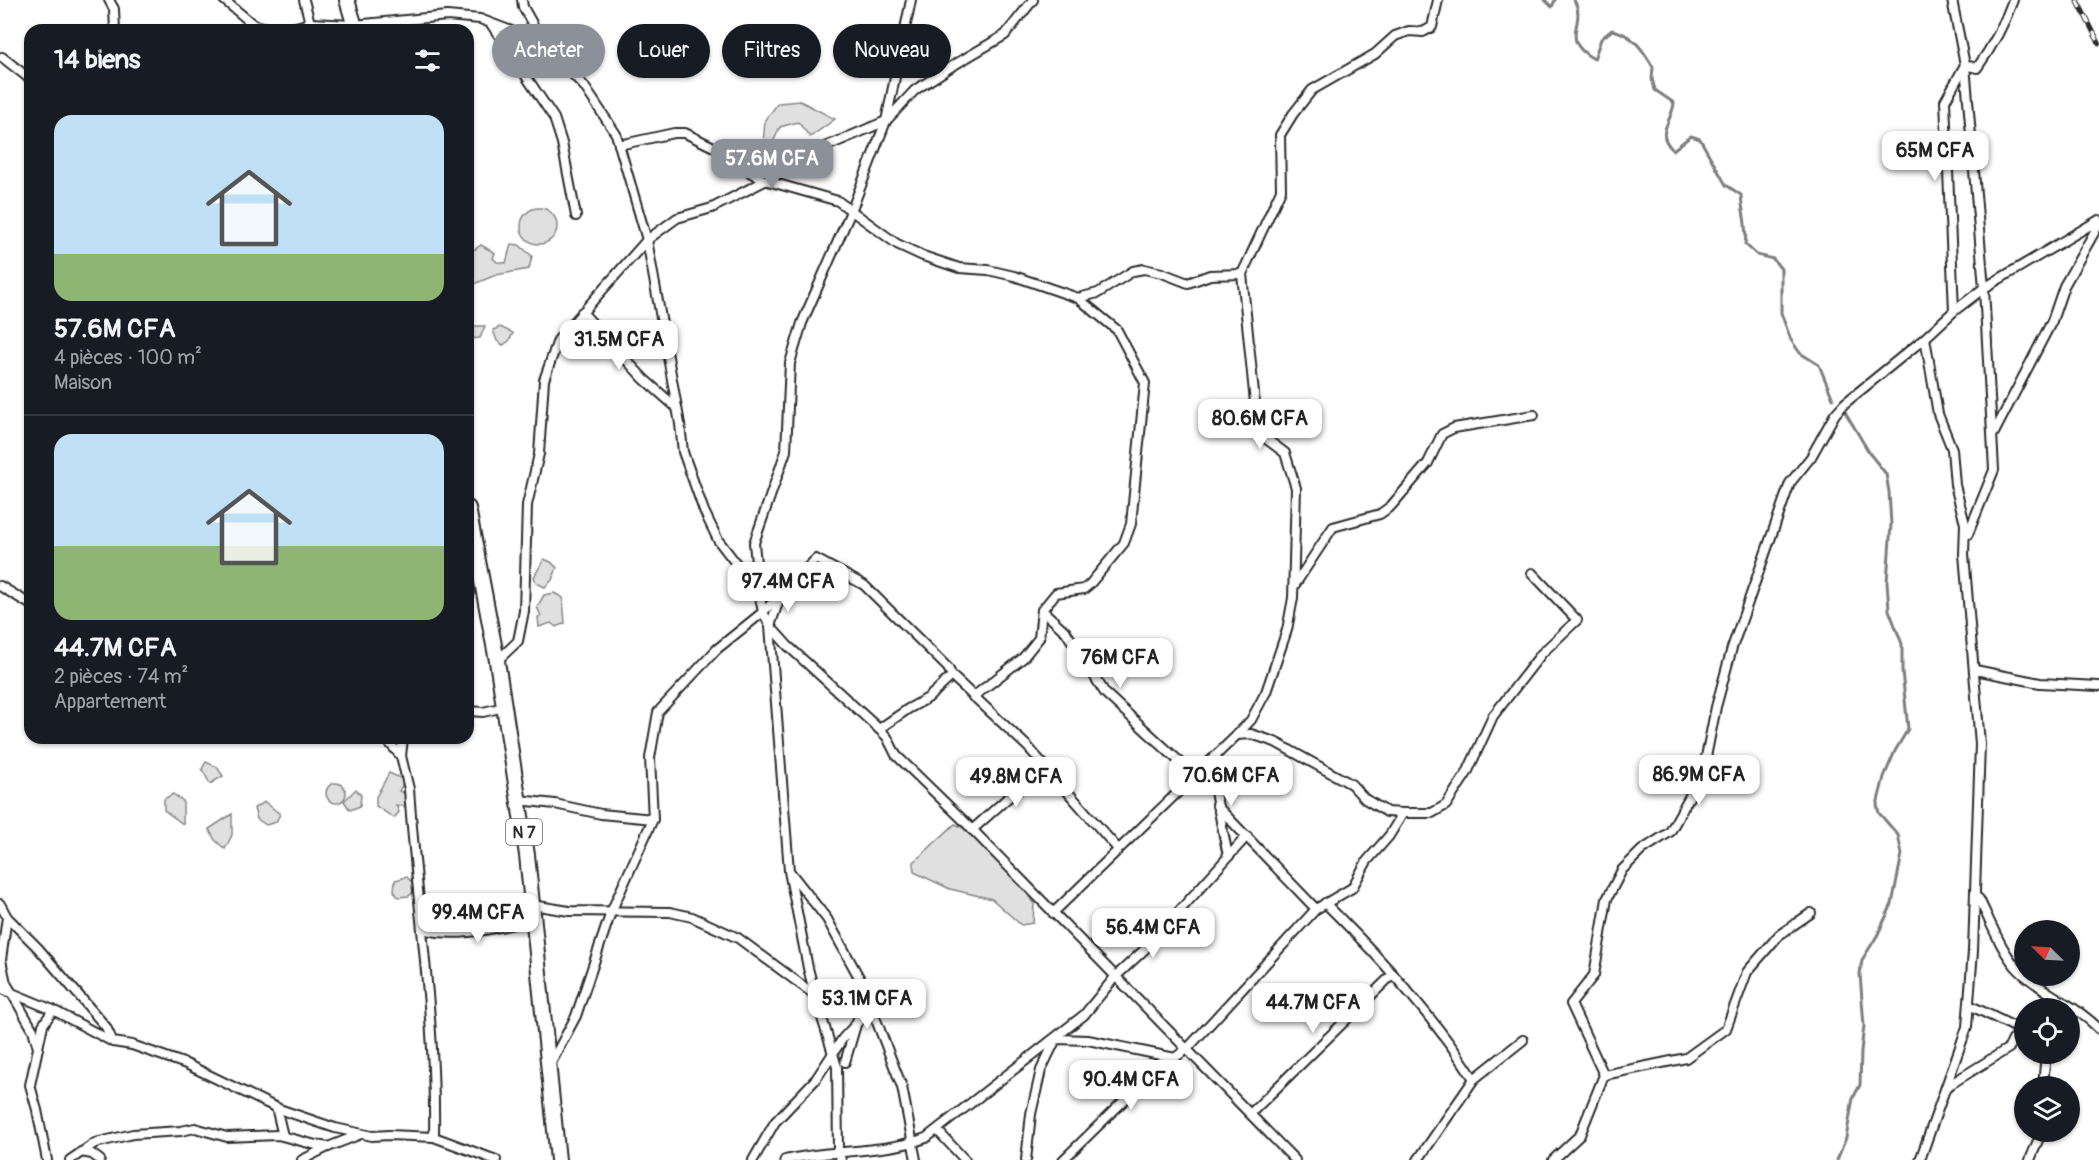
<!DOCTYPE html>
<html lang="fr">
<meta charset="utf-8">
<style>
:root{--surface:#171b24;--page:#20242c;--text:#f1f3f6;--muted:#9ea1a6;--line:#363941;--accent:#8c9099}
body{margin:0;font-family:Pangolin,sans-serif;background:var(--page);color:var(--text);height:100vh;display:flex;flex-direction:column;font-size:22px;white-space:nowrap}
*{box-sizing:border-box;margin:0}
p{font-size:20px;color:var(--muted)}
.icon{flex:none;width:33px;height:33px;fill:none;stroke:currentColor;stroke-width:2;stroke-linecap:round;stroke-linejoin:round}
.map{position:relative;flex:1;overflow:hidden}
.side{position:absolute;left:24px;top:24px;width:450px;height:720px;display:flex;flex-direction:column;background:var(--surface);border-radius:18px;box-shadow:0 2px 4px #0004}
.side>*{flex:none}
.hud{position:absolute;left:492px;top:24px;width:570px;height:54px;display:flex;gap:12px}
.needle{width:39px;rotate:294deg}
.tools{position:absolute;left:2014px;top:920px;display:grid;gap:12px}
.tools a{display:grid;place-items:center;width:66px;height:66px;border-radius:50%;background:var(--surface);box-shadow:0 2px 4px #0004;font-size:30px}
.price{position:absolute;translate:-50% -51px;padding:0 14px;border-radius:12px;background:#fff;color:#222;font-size:20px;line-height:39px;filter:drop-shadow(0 2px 3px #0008)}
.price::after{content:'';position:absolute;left:50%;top:36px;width:18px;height:14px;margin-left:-9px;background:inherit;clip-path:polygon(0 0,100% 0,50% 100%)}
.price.selected{background:var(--accent);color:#fff}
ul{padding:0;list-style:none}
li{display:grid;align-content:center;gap:12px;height:318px;padding:0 30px}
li+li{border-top:2px solid var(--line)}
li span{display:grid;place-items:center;height:186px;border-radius:18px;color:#555}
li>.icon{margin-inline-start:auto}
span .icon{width:108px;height:108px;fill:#fffc;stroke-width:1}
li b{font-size:26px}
h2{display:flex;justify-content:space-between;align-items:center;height:72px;padding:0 30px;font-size:26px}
.tag{padding:0 21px;border-radius:27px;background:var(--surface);box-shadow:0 2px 4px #0004;font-size:21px;line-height:54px}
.tag.selected{background:var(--accent);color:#fff}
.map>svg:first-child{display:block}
</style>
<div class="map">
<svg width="2099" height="1160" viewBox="0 0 2099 1160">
<rect width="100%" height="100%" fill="#fff"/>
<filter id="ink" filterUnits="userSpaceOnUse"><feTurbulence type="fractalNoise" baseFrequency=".0167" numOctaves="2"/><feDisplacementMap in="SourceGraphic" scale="12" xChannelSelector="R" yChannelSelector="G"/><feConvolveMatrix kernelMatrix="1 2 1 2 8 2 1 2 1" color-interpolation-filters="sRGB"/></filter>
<g filter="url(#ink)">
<g fill="#e0e0e0" stroke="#868686" stroke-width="1.5">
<polygon points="800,101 835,119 810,137 798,122 780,127 772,145 763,144 765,121 778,103"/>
<circle cx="539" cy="226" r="18"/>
<polygon points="511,244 519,245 532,256 529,269 496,275 474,284 468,282 468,254 481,245 495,253 493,258 497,262 506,263"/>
<polygon points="468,326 485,326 480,338 468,339"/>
<polygon points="500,327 513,333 509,341 503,345 497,341 493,330"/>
<polygon points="544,559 551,562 557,568 552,580 545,587 536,583 534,577"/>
<polygon points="554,593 563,598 565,623 556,627 551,623 539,627 538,617 541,616 537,607 544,595"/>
<polygon points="206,762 217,767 223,776 210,784 202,769"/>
<polygon points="389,773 405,780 399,791 406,794 410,799 406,807 396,805 399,812 394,818 376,806 376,797"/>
<circle cx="336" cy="793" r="10"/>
<polygon points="356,789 361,795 360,806 350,810 344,801"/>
<polygon points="173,794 183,801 183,824 164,810 164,799"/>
<polygon points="265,802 280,814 276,822 266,825 257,819 254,808"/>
<polygon points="232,814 232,835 225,849 215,840 209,829"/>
<polygon points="955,824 966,829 1021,885 1034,904 1033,923 1021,925 992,899 950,889 914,872 914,862"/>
<polygon points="406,876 417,888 409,896 398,897 394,891 395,880 403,878"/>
</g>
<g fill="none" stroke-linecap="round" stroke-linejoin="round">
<g stroke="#7e7e7e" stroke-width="3">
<polyline points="1545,0 1552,7 1555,0"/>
<path d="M1574 0C1588 24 1557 38 1594 59L1601 39 1612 30C1633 34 1643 50 1653 67L1652 79 1655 90 1674 103C1672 123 1654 132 1673 150L1691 136 1700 139 1726 185 1741 195C1742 212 1748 227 1745 244L1757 255 1773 259 1781 269V313L1791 340 1800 353 1819 365 1833 399"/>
<polyline points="1837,1160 1846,1138 1853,1098 1860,1085 1861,1051 1864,1026 1860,974 1862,960 1877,936 1892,904 1902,854 1898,835 1879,813 1877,805 1884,777 1895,751 1908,729 1902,671 1902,644 1889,610 1887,582 1891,524 1889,492 1886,474 1870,454 1844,410"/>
</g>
<defs>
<g id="minor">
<polyline points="109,0 114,9 115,30"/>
<polyline points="224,0 254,25 277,30"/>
<polyline points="304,0 310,23"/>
<polyline points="522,0 523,7 543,43"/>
<polyline points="1952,0 1965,65 1984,288 1994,470 1968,534"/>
<polyline points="491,24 554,118 562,143 576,216"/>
<polyline points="285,30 310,23 354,25 447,16 480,19 543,43 584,86 616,134 647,240 680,424 683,452 704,511 718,540 758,592"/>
<polyline points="2,57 30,79"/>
<polyline points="619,145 674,133 685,133 728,154 742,168 764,180 838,201 897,244 923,256 959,268 988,270 1014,276 1078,298 1098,293 1133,271 1144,269 1162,273 1188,283 1210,275 1242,274"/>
<path d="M1954 311 1945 101 1965 65 1977 68C1993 46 2004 25 2013 0"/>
<polyline points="582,312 644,379 677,408"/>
<polyline points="1925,338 1954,311 1984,288 2099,220"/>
<polyline points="1994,433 2052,321 2064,286 2099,224"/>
<polyline points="0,586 30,604"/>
<polyline points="1294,586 1333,527 1380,514 1391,506 1428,463 1442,434 1454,428 1534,415"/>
<polyline points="781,594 770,626 789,871 808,968 815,995"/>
<polyline points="1042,610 1066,632 1105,693 1194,775"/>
<polyline points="497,661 518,641 524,611 527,505 539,454 544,380 558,340 647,240 677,218 712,208 792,167 820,149 886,121 915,90 954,65 1005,35 1033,0"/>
<polyline points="1975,670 2040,683 2099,686"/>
<polyline points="973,697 1023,658 1039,638 1042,610 1056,593 1084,589 1090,584 1124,543 1131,524 1145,383 1117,330 1078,298"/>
<polyline points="468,711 483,712 504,707"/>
<polyline points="879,729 908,709 928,698 952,676"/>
<polyline points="1237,735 1251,734 1275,742 1351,784 1365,799 1387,812 1403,813"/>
<polyline points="385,738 401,756"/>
<path d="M403 738 401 756 409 789C417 905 436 1021 434 1137"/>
<polyline points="1209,762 1228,856"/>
<polyline points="519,800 555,804 601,814 653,819"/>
<polyline points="1217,806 1316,909"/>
<polyline points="972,830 1011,795 1047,769"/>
<polyline points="1118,849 1028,747 952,676 948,668 864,585 816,559 763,612 770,626 788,646 879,729 887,737 896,755 962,819 1295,1160"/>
<polyline points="790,872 827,919 861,981 902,1087 916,1160"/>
<path d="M1975 896 1979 899C1990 921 2003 955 2020 971 2044 994 2076 1005 2099 1029"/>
<path d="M1325 903C1380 957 1432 1014 1474 1079"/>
<polyline points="0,904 7,917 38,948 106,1027 113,1042"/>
<polyline points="532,905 569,911 670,912 692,917 738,938 815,995 837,1067 838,1152 841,1160"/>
<polyline points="1053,913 1237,735 1251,720 1266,692 1287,630 1293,598 1296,488 1285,453 1265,438 1257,423 1242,274 1281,190 1280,135 1293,114 1312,90 1375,54 1395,36 1409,31 1423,32 1432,27 1438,0"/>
<polyline points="7,917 1,960 6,983 33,1030 38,1048"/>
<path d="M422 929C458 939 498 927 534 920"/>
<polyline points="0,988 53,1010 113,1042 132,1045 186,1064 279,1109 335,1128 372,1136 389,1135 434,1137 496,1160"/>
<polyline points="1969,1005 2025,1032"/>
<polyline points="845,1062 866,991"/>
<polyline points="550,1065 576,1016 611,912 653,819 650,758 658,712 717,649 763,612 759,593 754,543 786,451 790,363 802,323 852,209 886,121 911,0"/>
<polyline points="1604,1075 1686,1058 1726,1029 1747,972 1779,935 1811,913"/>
<polyline points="2043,1086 2046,1053"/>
<polyline points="1946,1087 2009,1048 2018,1029"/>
<polyline points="276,1107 283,1136"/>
<polyline points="1251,1113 1393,974"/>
<polyline points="937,1130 965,1160"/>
<polyline points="81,1152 92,1154 100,1160"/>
<polyline points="47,1160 37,1110 30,1085 43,1025 53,1010"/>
<polyline points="70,1160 95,1143 133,1134 181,1131 195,1128 227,1137 278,1135 316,1145 328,1147"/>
<polyline points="302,1160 328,1147 361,1134"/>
<polyline points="753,1160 775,1122 816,1079 843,1038 872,1007"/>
<path d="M785 1160C831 1149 881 1154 926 1138L1084 1015 1115 977 1144 950 1247 836"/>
<polyline points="1026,1160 1031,1114 1041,1070 1056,1039 1088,1040 1175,1058"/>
<polyline points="1063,1160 1143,1082 1188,1048 1316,909 1352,888 1367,861 1389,836 1403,813 1432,813 1446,805 1467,773 1493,716 1542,653 1577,620 1532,573"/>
<polyline points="1418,1160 1474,1079 1523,1040"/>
<polyline points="1553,1160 1580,1135 1604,1075 1571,1004 1594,975 1607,899 1622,870 1642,850 1670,832 1703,772 1716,707 1732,648 1790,483 1811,457 1835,414 1845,403 1925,338 1938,414 1952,449 1955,485 1965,524 1964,554 1980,744 1973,951 1967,1027 1920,1160"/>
<polyline points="2030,1160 2039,1138 2040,1131"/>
</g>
<g id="trunk">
<polyline points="347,0 356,30"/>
<polyline points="468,508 497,661 527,855 558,1160"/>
</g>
</defs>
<use href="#minor" stroke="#2b2b2b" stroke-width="12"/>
<use href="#trunk" stroke="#2b2b2b" stroke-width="18"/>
<use href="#minor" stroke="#fff" stroke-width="8"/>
<use href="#trunk" stroke="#fff" stroke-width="14"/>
<defs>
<polyline id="rail" points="2077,0 2099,43"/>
</defs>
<use href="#rail" stroke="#2b2b2b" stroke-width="5"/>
<use href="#rail" stroke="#fff" stroke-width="3" stroke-dasharray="9" stroke-linecap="butt"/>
</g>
</g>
<g text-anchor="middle" stroke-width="6" stroke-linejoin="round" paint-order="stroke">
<rect fill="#fff" stroke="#6b6b6b" stroke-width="1.5" x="506" y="819" width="36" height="26" rx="4.5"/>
<g font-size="16" font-weight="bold" fill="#2b2b2b">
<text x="524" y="838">N 7</text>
</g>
</g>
</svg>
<div class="tools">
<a><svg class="needle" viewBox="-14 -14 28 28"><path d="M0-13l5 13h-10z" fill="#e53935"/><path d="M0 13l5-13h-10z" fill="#9ea1a6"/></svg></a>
<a><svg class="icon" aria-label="locate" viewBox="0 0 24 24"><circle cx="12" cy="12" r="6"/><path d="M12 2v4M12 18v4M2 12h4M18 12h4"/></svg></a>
<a><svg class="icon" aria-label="layers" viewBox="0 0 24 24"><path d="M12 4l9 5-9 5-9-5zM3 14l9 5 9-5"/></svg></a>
</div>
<b class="price" style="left:1935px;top:182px">65M CFA</b>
<b class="price selected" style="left:772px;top:190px">57.6M CFA</b>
<b class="price" style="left:619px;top:371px">31.5M CFA</b>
<b class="price" style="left:1260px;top:450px">80.6M CFA</b>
<b class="price" style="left:788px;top:613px">97.4M CFA</b>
<b class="price" style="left:1120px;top:689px">76M CFA</b>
<b class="price" style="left:1699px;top:806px">86.9M CFA</b>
<b class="price" style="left:1231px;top:807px">70.6M CFA</b>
<b class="price" style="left:1016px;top:808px">49.8M CFA</b>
<b class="price" style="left:478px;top:944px">99.4M CFA</b>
<b class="price" style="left:1153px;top:959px">56.4M CFA</b>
<b class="price" style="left:867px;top:1030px">53.1M CFA</b>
<b class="price" style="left:1313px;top:1034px">44.7M CFA</b>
<b class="price" style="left:1131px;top:1111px">90.4M CFA</b>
<div class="hud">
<a class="tag selected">Acheter</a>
<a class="tag">Louer</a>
<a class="tag">Filtres</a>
<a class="tag">Nouveau</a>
</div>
<section class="side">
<h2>14 biens<svg class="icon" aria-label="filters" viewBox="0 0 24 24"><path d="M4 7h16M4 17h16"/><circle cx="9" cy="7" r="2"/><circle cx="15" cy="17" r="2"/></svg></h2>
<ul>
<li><span style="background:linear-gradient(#bfe0f5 75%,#8fb573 0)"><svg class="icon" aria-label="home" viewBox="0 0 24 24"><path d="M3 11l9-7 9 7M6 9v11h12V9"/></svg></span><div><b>57.6M CFA</b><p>4 pièces · 100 m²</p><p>Maison</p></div></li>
<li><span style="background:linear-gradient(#bfe0f5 60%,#8fb573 0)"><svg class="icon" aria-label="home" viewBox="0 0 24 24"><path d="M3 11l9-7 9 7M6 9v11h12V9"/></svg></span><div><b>44.7M CFA</b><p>2 pièces · 74 m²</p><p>Appartement</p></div></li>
</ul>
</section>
</div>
